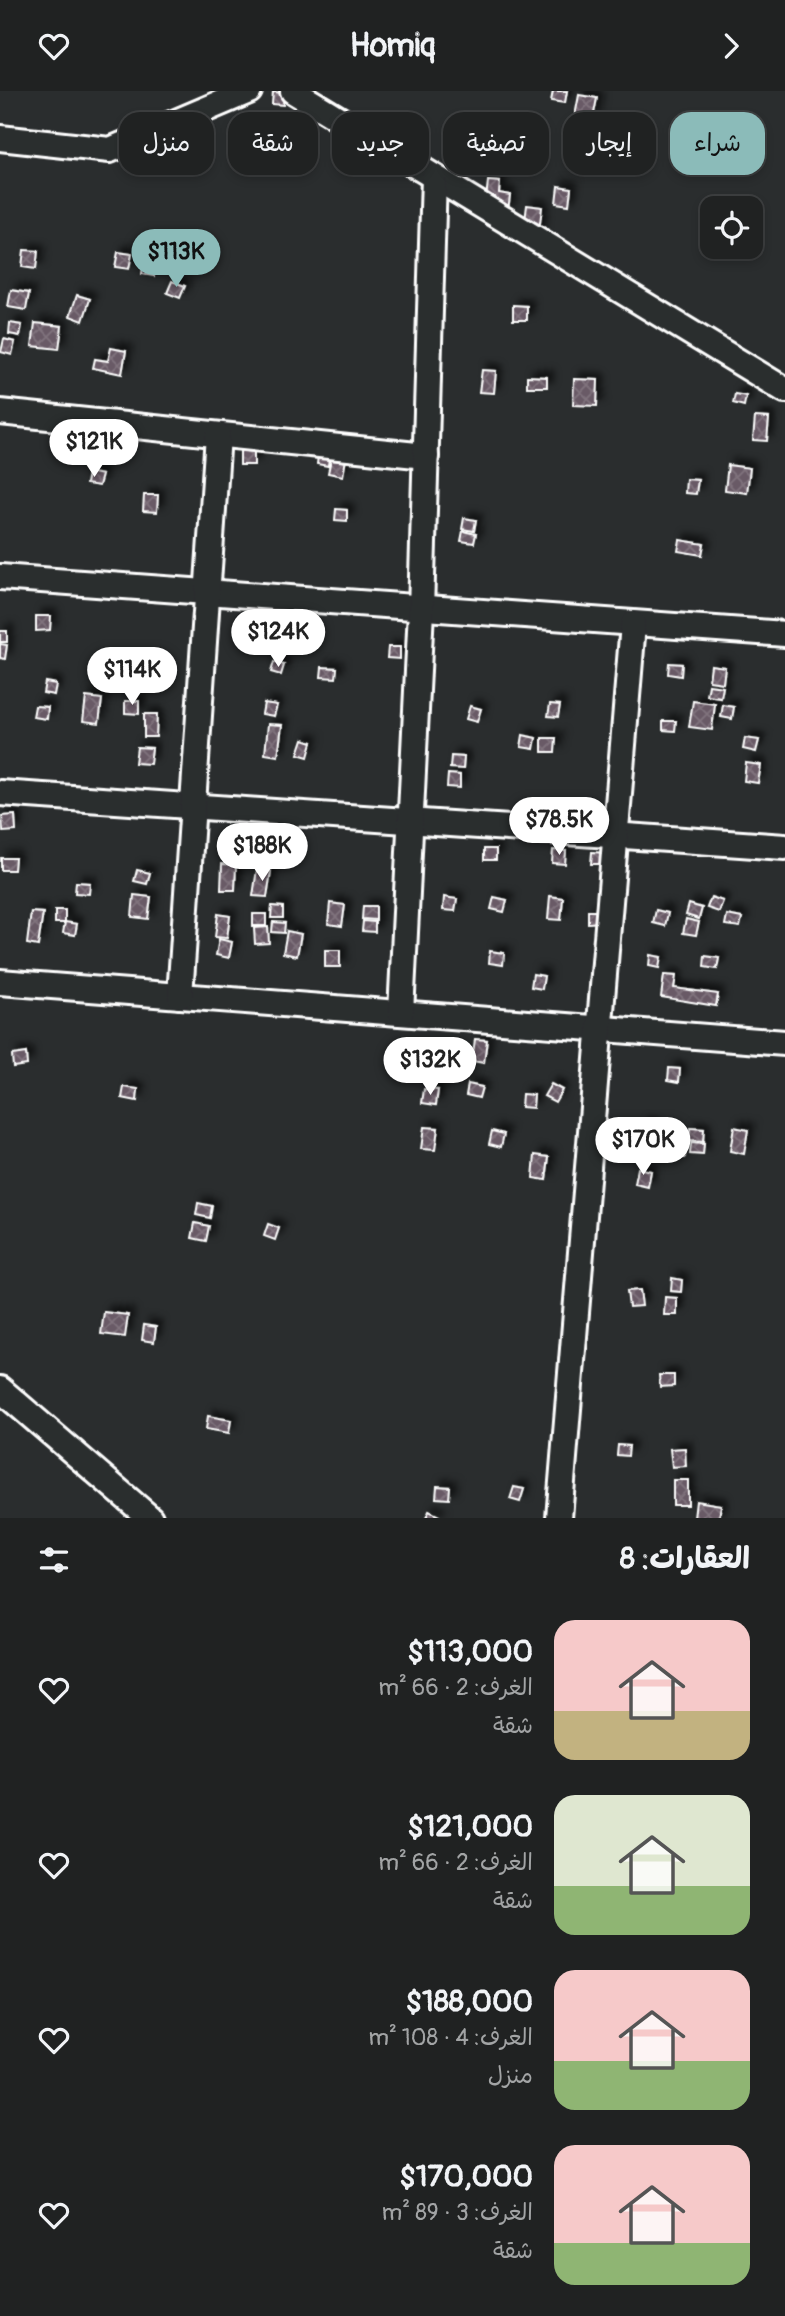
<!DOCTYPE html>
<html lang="ar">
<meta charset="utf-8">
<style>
:root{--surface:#202222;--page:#2d2f2f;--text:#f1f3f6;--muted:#a2a4a5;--line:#3d3f40;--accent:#8bbbb9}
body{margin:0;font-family:Pangolin,"Playpen Sans Arabic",sans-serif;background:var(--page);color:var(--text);direction:rtl;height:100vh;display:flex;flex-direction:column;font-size:26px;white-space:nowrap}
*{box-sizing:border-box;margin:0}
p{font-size:23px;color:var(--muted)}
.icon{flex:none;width:38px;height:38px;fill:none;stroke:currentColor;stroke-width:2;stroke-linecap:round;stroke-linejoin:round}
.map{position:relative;height:1427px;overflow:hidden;direction:ltr}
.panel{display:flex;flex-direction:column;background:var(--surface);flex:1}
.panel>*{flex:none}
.guide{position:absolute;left:21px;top:21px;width:744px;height:63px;direction:rtl;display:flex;gap:14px}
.fabs{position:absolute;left:700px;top:105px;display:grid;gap:14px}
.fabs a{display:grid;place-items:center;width:63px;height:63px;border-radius:14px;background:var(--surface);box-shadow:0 4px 10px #0003,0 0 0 2px var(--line);font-size:35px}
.price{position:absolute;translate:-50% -60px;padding:0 16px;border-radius:24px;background:#fff;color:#222;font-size:23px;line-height:46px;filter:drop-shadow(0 2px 4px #0008)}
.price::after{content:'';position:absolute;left:50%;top:42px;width:21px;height:16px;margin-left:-10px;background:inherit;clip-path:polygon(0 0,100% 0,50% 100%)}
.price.selected{background:var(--accent);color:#111}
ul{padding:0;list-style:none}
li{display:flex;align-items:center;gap:21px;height:175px;padding:0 35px}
li span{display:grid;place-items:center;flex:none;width:196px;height:140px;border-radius:21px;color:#555}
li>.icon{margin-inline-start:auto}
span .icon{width:84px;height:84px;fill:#fffc;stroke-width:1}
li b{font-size:30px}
h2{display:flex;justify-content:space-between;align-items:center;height:84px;padding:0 35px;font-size:30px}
.pill{padding:0 24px;border-radius:21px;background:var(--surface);box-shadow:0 4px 10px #0003,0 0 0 2px var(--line);font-size:24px;line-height:63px}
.pill.selected{background:var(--accent);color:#111}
header{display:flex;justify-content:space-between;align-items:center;height:91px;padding:0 35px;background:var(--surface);font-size:32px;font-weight:700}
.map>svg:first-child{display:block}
</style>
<header><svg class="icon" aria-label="forward" viewBox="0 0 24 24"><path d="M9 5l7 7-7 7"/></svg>Homiq<svg class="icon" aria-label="heart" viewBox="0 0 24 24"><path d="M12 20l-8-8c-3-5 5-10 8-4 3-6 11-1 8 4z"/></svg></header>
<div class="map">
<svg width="785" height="1427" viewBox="0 0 785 1427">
<defs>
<pattern id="building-cross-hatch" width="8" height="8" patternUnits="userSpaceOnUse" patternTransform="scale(1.75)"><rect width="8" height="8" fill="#695a66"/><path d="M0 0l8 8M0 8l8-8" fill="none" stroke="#80737d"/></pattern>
<filter id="shadow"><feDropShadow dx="6" dy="-6" stdDeviation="3.5" flood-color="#0009"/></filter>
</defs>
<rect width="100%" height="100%" fill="#2a2d2e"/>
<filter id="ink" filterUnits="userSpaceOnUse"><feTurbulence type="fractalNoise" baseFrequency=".0143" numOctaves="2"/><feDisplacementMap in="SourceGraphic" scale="14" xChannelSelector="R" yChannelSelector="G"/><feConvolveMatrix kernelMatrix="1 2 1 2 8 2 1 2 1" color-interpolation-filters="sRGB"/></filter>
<g filter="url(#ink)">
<g fill="url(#building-cross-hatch)" stroke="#fff" stroke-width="2" filter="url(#shadow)">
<polygon points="553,0 567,0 565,12 551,10"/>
<polygon points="273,1 284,2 283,14 272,13"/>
<polygon points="579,4 597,7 593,28 575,25"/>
<polygon points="723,45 733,48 730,59 720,56"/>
<polygon points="586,60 615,63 614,73 596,71 595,80 584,79"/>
<polygon points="488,90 500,91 499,102 510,104 508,120 485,117"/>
<polygon points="558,95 571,97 569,114 556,112"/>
<polygon points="527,114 542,116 538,148 523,146"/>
<polygon points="24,159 38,160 36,178 22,176"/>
<polygon points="118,161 132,163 129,178 115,176"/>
<polygon points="144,168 156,170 154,185 142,183"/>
<polygon points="172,190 185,195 180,207 167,202"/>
<polygon points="11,199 29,202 26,219 8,216"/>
<polygon points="77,204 90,208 83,230 70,225"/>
<polygon points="513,214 527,215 527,229 513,229"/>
<polygon points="10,232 22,234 20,245 9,243"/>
<polygon points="35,232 62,235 59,258 32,255"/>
<polygon points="4,248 15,251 12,264 1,261"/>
<polygon points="111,257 126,260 122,283 93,277 95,268 108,270"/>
<polygon points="482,279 496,280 494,302 479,301"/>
<polygon points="527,285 547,286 547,296 527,296"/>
<polygon points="574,288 598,289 597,315 573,314"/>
<polygon points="735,303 746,305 744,315 733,312"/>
<polygon points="755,326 769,327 767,350 753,349"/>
<rect x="240" y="348" width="14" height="26"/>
<polygon points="319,357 330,359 328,375 317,373"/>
<polygon points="333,359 347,362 343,385 328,382"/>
<polygon points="728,374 750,377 747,402 725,399"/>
<polygon points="88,381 102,384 99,395 86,393"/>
<polygon points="686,388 698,389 696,403 685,402"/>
<polygon points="144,404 158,404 157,421 143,420"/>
<polygon points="336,418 347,419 347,430 335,429"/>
<polygon points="464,427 476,429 474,440 462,438"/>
<polygon points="463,440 476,443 474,452 461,450"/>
<polygon points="680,449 704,453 702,464 678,460"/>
<polygon points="36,525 51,525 50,539 36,540"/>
<rect x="0" y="540" width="7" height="11"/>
<polygon points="0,553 7,554 5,568 0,567"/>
<polygon points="388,556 400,556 400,568 387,567"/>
<polygon points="274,571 284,574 281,584 271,581"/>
<polygon points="669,572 682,573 681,585 668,583"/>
<polygon points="711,574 725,576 723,592 709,590"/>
<polygon points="322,576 337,577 336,587 321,586"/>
<polygon points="45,591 56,593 54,604 43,602"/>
<polygon points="709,594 723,596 721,607 707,605"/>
<polygon points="86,606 102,608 99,632 83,630"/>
<polygon points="125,610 139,610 139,623 125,622"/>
<polygon points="693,610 715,613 712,639 689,636"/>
<polygon points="264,612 277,614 274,625 262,623"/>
<polygon points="550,613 560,614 558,626 548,625"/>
<polygon points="723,614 734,616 732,628 721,626"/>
<polygon points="35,615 48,616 47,628 33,626"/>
<polygon points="470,615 481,618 477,631 466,628"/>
<polygon points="144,623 157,623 156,646 144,646"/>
<polygon points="663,630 676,630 675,640 663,639"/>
<polygon points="268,633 282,634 278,665 265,663"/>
<polygon points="523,644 536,647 534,658 521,656"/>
<polygon points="542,647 556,647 555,661 542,661"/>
<polygon points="745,647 759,649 756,661 743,658"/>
<polygon points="303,648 312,651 308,666 298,663"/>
<polygon points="137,656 152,657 150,673 135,672"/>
<polygon points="451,665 464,666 463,678 450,677"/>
<polygon points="746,672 761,674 758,692 744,690"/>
<polygon points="448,683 460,684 460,697 447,696"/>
<polygon points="15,724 16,740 3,741 2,725"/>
<rect x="484" y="758" width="12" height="11"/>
<polygon points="553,759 566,760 565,773 552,772"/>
<polygon points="592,761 605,762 604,773 591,773"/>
<polygon points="1,767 15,767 14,779 1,779"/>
<polygon points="222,773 236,774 235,799 221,799"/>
<polygon points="257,778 271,780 267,806 253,805"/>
<polygon points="137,779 150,782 147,793 134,790"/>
<polygon points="76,791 90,792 89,803 75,802"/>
<polygon points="134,804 151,806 148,828 132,826"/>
<polygon points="550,805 563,807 561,829 548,828"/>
<polygon points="444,806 457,808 455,820 443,819"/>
<polygon points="494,806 507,809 504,821 491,818"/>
<polygon points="711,806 723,810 719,821 707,817"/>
<polygon points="330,812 345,814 342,835 328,833"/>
<polygon points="689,813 702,817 699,828 686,824"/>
<polygon points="272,815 283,816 283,827 271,827"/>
<polygon points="363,815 376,815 376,829 362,828"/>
<rect x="55" y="819" width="10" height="13"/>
<polygon points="656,819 668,822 665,835 653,832"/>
<polygon points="588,820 602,820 602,831 588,832"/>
<polygon points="31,821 43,822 38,855 27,853"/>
<polygon points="218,823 230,825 227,847 215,846"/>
<rect x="253" y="823" width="13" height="12"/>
<polygon points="727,824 742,827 740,836 725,834"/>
<polygon points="686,828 699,831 696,844 683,842"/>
<polygon points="363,830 375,831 375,841 362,840"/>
<polygon points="65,831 77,833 75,844 63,842"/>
<polygon points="273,831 285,832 284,842 272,841"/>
<polygon points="268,836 269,852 255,853 254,837"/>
<polygon points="287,840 301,843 297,865 283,862"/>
<polygon points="219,848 232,851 229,867 216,864"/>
<rect x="325" y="859" width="15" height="17"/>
<polygon points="490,860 504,862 503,874 489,872"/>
<polygon points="650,864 661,866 659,877 649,875"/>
<polygon points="705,865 719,867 717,878 704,876"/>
<polygon points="533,883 544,885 542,898 531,896"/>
<polygon points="664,884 676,885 674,897 718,903 716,915 661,906"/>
<polygon points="475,948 487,949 484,972 472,970"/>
<polygon points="26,962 27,974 13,976 12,964"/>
<polygon points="669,977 680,978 679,991 668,989"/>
<polygon points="468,993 482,996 479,1007 466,1004"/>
<polygon points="551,993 562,999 555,1011 544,1005"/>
<polygon points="124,996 138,998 137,1010 122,1007"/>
<polygon points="424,998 438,999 436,1014 422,1012"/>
<polygon points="522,1003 534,1004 533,1017 521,1016"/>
<polygon points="643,1033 654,1035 649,1055 639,1052"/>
<polygon points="424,1036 438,1037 435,1059 421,1058"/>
<polygon points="734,1036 748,1039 744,1063 730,1060"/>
<polygon points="690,1037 704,1038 703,1051 689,1050"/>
<polygon points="492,1040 504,1043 501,1056 489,1053"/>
<polygon points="691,1052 704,1053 703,1064 690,1063"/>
<polygon points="673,1056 686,1058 685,1067 672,1066"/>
<polygon points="535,1064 549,1066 546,1089 533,1087"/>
<polygon points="638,1077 651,1080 648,1096 635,1093"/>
<polygon points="198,1112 212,1115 210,1127 196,1124"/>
<polygon points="195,1132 209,1135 206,1150 192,1147"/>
<polygon points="268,1133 279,1137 275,1149 264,1145"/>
<polygon points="672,1187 682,1189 681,1201 671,1200"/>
<polygon points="640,1199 642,1215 629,1216 627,1200"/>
<polygon points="665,1206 677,1207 677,1224 664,1224"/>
<polygon points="104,1221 128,1224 125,1246 101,1243"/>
<polygon points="144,1234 156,1236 154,1251 142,1249"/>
<polygon points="659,1284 674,1284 674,1295 660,1296"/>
<polygon points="208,1325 231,1329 229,1342 206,1338"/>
<polygon points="618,1354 629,1355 628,1365 617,1364"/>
<polygon points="685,1357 686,1375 672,1376 670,1358"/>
<rect x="673" y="1389" width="15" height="25"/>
<polygon points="437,1395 450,1396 449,1408 436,1407"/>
<polygon points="514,1396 524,1398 520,1411 510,1408"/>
<polygon points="696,1410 721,1414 719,1427 694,1427"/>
<polygon points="429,1420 439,1425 438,1427 426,1427"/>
</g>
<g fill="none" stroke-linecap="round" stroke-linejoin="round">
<defs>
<g id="minor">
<polyline points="293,0 785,299"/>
<polyline points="0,47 110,59 249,0"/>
<polyline points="0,321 426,365"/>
<polyline points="0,486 785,543"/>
<polyline points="0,702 785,756"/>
<polyline points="0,891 785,952"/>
<polyline points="180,905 218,344"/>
<polyline points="401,922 421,519 434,86"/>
<polyline points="0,1298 150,1427"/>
<polyline points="559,1427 633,533"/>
</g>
</defs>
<use href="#minor" stroke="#fff" stroke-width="30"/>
<use href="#minor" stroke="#2a2d2e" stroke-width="24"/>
</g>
</g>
</svg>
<div class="fabs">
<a><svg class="icon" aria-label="locate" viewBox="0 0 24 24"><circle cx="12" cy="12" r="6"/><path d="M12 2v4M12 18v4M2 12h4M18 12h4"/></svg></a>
</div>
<b class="price selected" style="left:176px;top:198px">$113K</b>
<b class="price" style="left:94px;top:388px">$121K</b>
<b class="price" style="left:278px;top:578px">$124K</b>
<b class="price" style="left:132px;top:616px">$114K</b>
<b class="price" style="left:559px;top:766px">$78.5K</b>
<b class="price" style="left:262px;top:792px">$188K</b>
<b class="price" style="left:430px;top:1006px">$132K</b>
<b class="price" style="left:643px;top:1086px">$170K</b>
<div class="guide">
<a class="pill selected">شراء</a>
<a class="pill">إيجار</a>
<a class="pill">تصفية</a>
<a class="pill">جديد</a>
<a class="pill">شقة</a>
<a class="pill">منزل</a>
</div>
</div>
<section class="panel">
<h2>العقارات: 8<svg class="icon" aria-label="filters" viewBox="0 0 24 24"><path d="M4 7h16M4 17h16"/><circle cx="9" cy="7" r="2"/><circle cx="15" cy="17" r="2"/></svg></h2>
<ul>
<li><span style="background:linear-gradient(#f6c9c9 65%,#c2b280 0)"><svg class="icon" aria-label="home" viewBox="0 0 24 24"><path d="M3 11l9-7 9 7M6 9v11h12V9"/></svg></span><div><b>$113,000</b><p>الغرف: 2 · 66 m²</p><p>شقة</p></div><svg class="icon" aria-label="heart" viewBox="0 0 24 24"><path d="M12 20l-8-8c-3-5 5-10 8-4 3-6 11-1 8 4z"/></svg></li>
<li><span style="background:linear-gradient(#dfe7d0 65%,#8fb573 0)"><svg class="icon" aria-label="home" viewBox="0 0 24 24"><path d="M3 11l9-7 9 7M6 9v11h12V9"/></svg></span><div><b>$121,000</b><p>الغرف: 2 · 66 m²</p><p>شقة</p></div><svg class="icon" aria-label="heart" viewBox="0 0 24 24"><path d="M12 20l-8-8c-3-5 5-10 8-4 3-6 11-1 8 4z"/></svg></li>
<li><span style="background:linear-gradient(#f6c9c9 65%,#8fb573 0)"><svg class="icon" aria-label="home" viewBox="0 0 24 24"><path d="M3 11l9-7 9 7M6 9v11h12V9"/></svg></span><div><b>$188,000</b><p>الغرف: 4 · 108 m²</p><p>منزل</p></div><svg class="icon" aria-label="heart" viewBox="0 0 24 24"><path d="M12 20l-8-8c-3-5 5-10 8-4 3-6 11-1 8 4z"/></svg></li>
<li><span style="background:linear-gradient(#f6c9c9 70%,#8fb573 0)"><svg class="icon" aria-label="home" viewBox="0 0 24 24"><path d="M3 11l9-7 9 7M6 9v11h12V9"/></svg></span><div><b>$170,000</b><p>الغرف: 3 · 89 m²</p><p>شقة</p></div><svg class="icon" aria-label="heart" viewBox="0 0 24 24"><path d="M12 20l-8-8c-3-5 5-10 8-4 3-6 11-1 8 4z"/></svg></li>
</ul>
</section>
